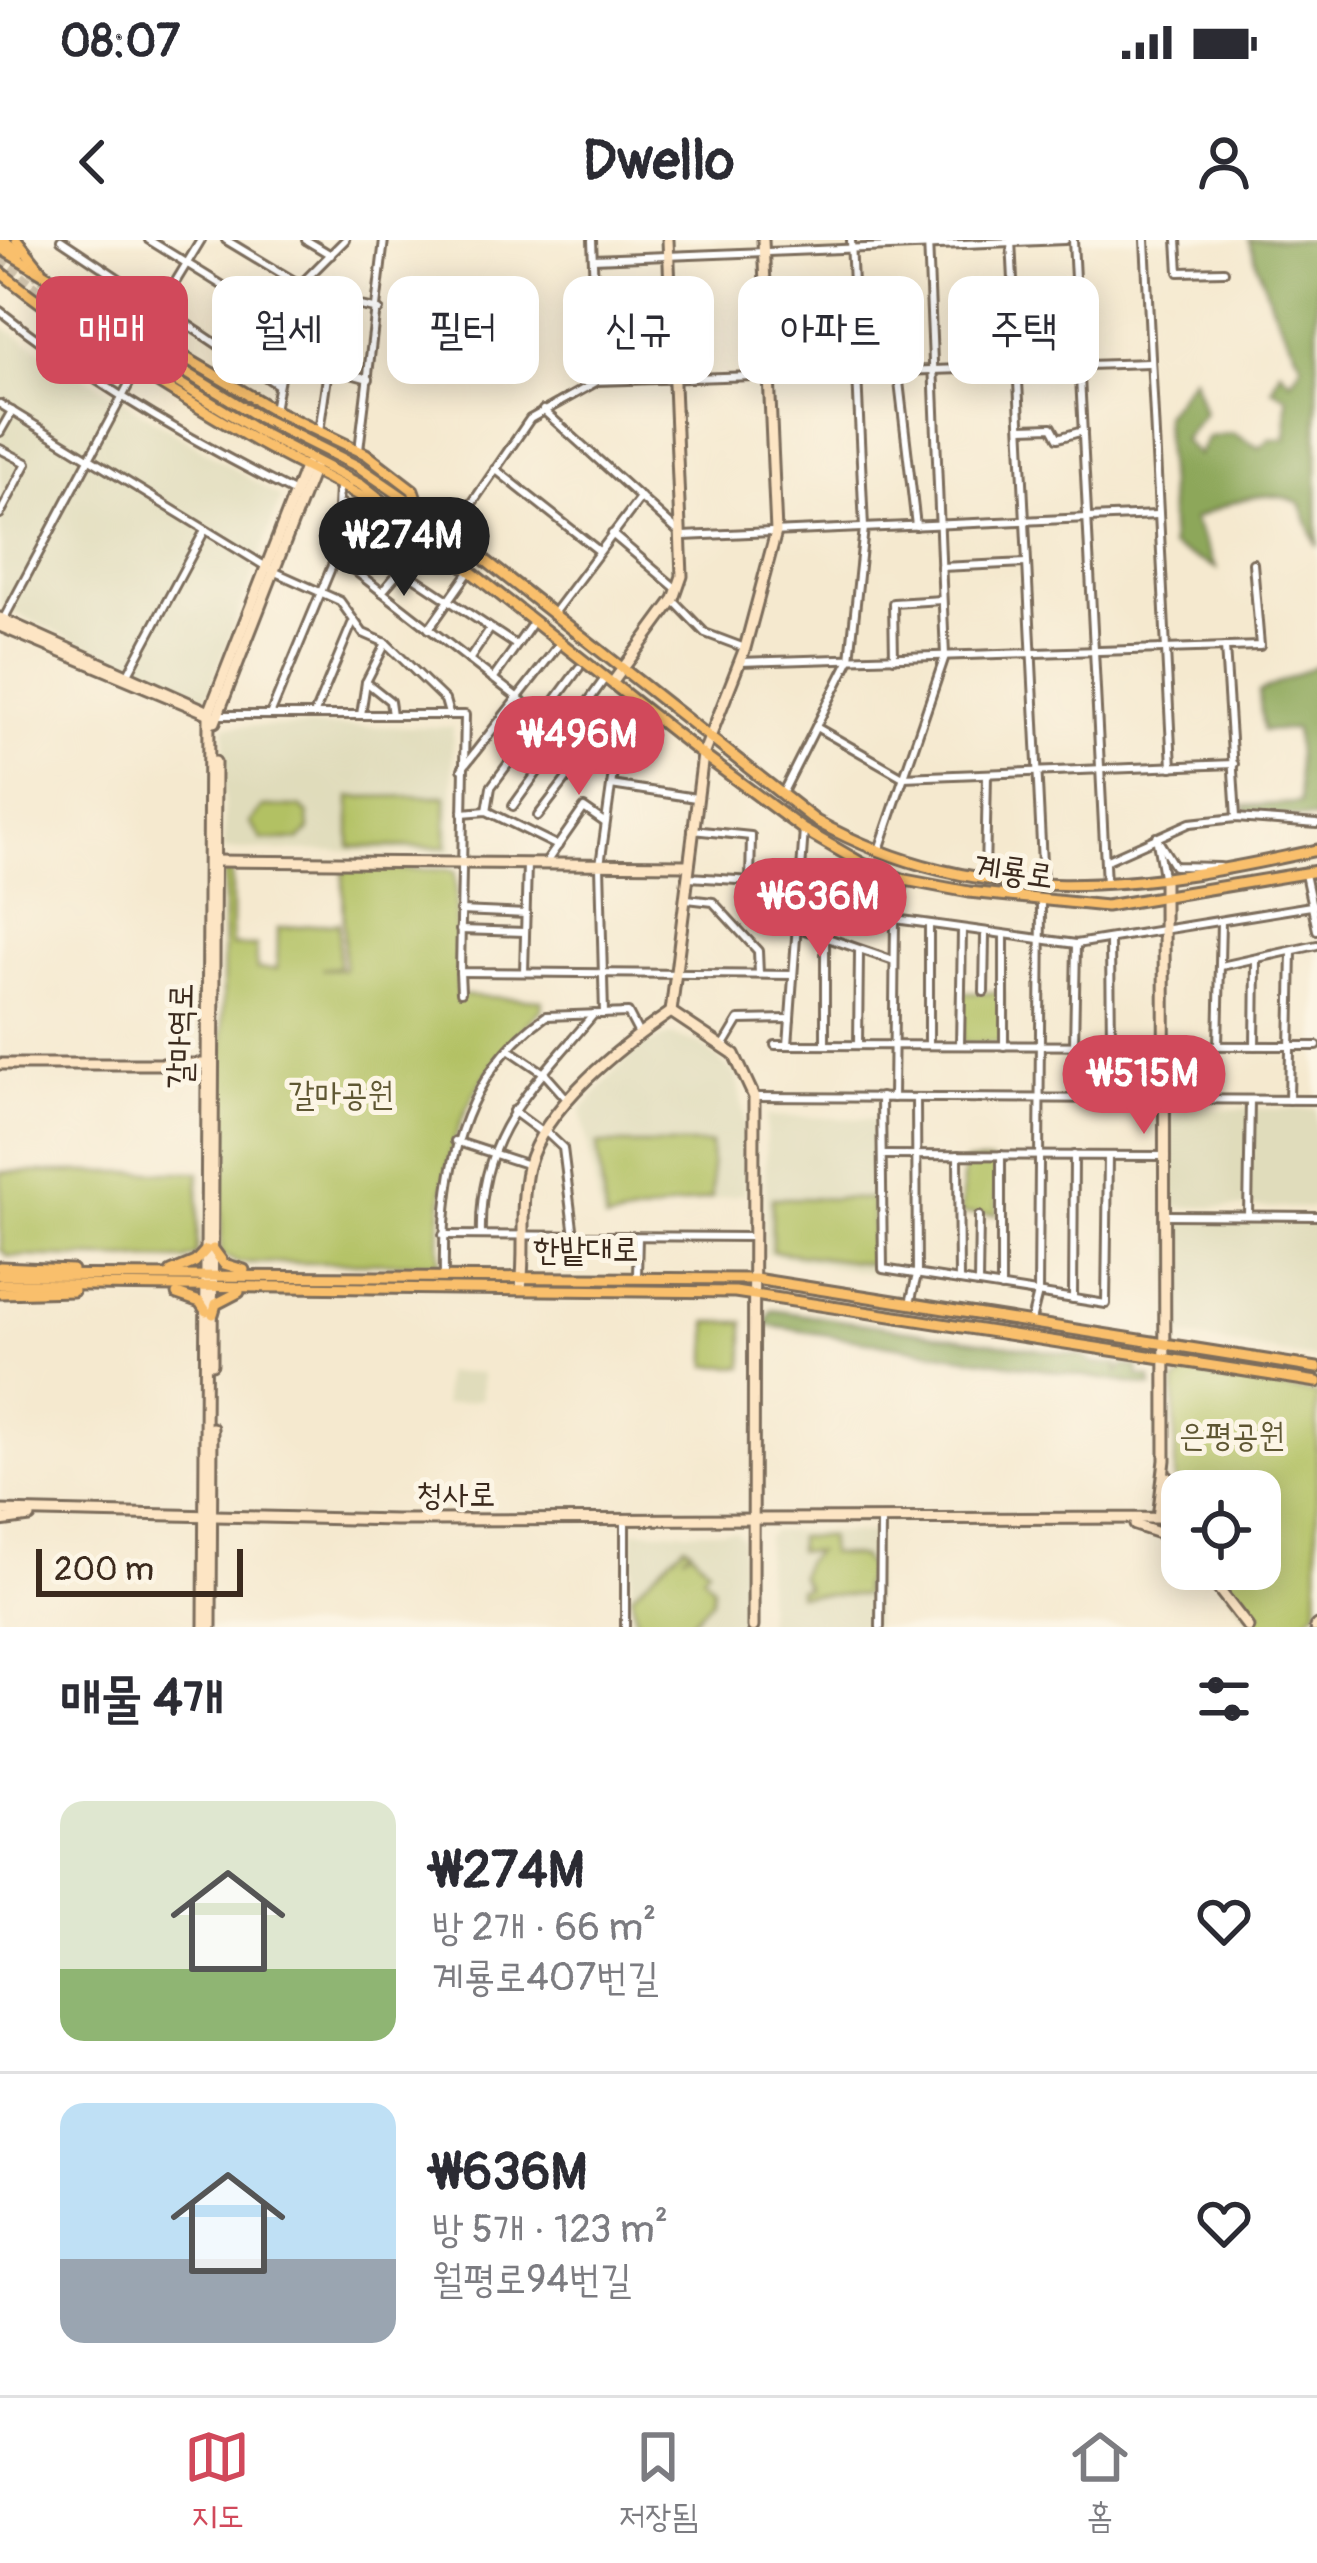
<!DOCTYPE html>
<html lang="ko">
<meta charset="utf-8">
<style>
:root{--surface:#fff;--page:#f2f2f3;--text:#2b2b33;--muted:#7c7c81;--line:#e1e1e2;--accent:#d1495b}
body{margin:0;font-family:Pangolin,"Poor Story",sans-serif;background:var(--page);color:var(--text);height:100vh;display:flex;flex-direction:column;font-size:45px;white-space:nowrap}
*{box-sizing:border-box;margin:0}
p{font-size:39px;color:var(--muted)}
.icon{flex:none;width:66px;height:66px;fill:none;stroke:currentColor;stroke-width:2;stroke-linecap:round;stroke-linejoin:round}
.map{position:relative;height:1387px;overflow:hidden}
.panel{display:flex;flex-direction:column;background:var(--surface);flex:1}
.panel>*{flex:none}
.hud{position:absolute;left:36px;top:36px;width:1245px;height:108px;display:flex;gap:24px}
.fabs{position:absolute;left:1161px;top:1230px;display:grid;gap:24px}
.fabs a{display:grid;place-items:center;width:120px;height:120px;border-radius:24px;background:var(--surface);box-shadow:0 6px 30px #0003;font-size:60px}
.scale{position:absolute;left:36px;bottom:30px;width:207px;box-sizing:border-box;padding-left:12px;border:6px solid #3b2a1e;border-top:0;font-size:33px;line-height:42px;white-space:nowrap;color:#3b2a1e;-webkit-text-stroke:9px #fcf5e5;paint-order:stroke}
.price{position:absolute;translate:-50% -102px;padding:0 27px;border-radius:42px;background:var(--accent);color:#fff;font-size:39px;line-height:78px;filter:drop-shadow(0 3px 6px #0008)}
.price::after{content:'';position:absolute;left:50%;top:72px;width:36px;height:27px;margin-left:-18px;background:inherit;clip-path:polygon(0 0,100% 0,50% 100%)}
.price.active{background:#222;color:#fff}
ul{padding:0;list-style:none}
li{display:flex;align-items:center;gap:36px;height:300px;padding:0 60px}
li+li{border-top:3px solid var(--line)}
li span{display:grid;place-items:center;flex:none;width:336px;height:240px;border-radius:24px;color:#555}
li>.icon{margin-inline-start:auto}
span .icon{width:144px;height:144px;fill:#fffc;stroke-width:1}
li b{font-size:51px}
h2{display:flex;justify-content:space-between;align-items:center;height:144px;padding:0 60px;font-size:51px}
.chip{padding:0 42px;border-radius:24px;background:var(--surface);box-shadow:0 6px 30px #0003;font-size:42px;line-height:108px}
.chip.active{background:var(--accent);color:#fff}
.status{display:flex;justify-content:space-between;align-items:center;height:84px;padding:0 60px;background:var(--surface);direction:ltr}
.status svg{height:33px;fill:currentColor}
header{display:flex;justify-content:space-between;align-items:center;height:156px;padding:0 60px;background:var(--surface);font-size:54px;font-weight:800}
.dock{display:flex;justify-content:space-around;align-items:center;height:168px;border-top:3px solid var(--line);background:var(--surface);font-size:33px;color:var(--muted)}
.dock a{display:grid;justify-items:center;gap:6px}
.dock .active{color:var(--accent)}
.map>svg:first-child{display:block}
</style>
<div class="status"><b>08:07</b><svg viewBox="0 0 49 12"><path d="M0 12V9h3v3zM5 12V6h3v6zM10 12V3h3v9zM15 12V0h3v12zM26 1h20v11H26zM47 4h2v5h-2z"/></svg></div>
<header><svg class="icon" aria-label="back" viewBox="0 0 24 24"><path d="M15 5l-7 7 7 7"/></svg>Dwello<svg class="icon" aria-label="person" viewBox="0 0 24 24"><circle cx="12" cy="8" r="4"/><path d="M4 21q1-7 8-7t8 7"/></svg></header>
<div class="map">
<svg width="1317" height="1387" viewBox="0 0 1317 1387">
<rect width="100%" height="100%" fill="#fcf5e5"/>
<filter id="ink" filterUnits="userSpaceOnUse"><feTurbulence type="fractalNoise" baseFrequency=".00833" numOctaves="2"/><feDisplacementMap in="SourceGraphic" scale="24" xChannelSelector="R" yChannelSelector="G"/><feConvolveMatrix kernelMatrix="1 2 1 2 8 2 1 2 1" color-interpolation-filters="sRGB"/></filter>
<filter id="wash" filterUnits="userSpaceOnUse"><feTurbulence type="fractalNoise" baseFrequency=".004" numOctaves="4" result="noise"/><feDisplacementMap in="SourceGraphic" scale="48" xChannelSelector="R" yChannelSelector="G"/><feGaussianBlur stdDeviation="2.7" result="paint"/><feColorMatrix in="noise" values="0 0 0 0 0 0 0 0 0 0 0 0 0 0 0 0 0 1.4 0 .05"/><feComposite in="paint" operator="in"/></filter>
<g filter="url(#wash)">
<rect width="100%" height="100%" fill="#f5e9cf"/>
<g fill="#e0dcbb">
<polygon points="0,85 281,258 207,457 182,451 0,366"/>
<polygon points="225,486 453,487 452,612 224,610"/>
<polygon points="671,795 702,805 736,835 744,874 745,953 602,983 581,870 635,809"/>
<polygon points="1185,869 1317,869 1317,968 1175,967 1170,959 1170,882"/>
<polygon points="766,876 876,879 877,1034 765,1014"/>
<polygon points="1186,982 1317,983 1317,1119 1172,1094 1170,991"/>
<polygon points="444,1133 482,1133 482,1159 444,1165"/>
<polygon points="634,1291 735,1291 742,1298 742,1387 630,1387"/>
<polygon points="773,1291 875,1293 875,1387 766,1387 766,1298"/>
</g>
<g fill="#b2c164" stroke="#767641" stroke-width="3">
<polygon points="446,556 446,607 350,607 350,557"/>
<polygon points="263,567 300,567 308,574 309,590 299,600 262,600 250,583"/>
<path d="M232 628V706H256L257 729H277L278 688 339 683V727L321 729H344L343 629 448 630 455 632 458 755 542 760V769C461 849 439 910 439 1023H238L221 1014 224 633Z"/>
<polygon points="963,753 1002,753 1002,803 962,803"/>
<polygon points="597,904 711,904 712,958 606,981"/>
<polygon points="964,922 992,921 997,926 997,974 961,974"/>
<polygon points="1,932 199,932 197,1015 185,1020 8,1016 1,1010"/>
<polygon points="772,958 873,959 872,1024 772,1011"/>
<polygon points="708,1082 744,1082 744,1127 708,1126"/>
<polygon points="1187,1133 1317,1154 1317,1369 1299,1387 1260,1387 1214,1329 1260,1329 1260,1251 1182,1251 1182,1270 1175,1238 1175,1143"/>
<polygon points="798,1297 829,1297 829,1313 861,1317 869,1328 862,1348 868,1355 798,1355 798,1349 807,1348 800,1336 804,1322 815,1312 798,1311"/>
<polygon points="685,1304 690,1308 683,1316 691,1310 708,1328 702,1334 713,1347 712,1360 685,1387 638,1387 631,1355"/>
</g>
<g fill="#8da75a" stroke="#64683c" stroke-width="3">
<path d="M1249 0H1317V307L1300 263C1262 245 1228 264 1193 279L1216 328 1171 307 1164 175 1193 137 1204 173 1183 200 1198 215 1208 197 1232 193 1260 208 1270 199H1286L1287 157 1272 149 1280 130 1291 141 1302 124 1271 64Z"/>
<polygon points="1317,425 1317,579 1248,572 1244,566 1300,563 1295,489 1263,491 1259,452"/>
<polygon points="772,1070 1082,1116 1094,1124 1118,1124 1118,1132 1124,1125 1139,1128 1138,1136 1151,1138 1152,1147 765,1085"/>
</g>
</g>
<g filter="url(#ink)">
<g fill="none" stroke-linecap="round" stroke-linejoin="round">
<g stroke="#d0c3ac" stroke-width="9" stroke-dasharray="9 4.5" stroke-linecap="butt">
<polyline points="0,20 107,99"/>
<polyline points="19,23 114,88"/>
</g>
<defs>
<g id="street">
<polyline points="61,0 278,145"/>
<polyline points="149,0 288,86"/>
<polyline points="226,0 299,44"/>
<polyline points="306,0 331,15"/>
<polyline points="592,0 598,140"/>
<polyline points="1011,0 1043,644"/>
<polyline points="1073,0 1106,644"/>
<polyline points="1145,0 1172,527"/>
<polyline points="1177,0 1179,32 1224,31"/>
<polyline points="593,19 1065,0"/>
<polyline points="296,52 379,70"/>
<path d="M0 71C89 142 194 202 295 253"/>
<polyline points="145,92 201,0"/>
<polyline points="329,128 369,139"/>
<polyline points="898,133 916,286"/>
<polyline points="0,164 273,331 340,361 363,393 386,403 445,460 449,474"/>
<polyline points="274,170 297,48 345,0"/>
<polyline points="543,170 683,296 1157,275"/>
<polyline points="1022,188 1052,187 1058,198 1083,191"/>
<polyline points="0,192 12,171"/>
<polyline points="319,192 338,61"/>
<polyline points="0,209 27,223 0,274"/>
<polyline points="359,210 384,0"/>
<polyline points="495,229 599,311"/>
<polyline points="342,264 373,310 516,405"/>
<polyline points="451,294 530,179 598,141 1149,123"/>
<polyline points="612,294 678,350"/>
<polyline points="336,316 613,532"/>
<polyline points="941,327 1027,323"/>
<polyline points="382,352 399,332"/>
<polyline points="674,361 705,393 745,408"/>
<polyline points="555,371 641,257"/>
<polyline points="2,382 137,129"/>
<polyline points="429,389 469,332"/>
<polyline points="1225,407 1236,577"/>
<polyline points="894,418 893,363 942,360"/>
<polyline points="469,420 490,389"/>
<polyline points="739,422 1260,406 1253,323"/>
<polyline points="128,434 205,290"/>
<polyline points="493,439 534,381"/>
<polyline points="366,442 390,461 392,475"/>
<polyline points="219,475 465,475 460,732 793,735"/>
<polyline points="270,475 336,316 339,246"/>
<polyline points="314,475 352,384"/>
<polyline points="361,475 366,442 386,403"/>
<polyline points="816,487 903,537 1234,524"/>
<polyline points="462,529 561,402"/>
<polyline points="611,545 696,558"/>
<polyline points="782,554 850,419 864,288 851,0"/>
<polyline points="513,566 606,437"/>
<polyline points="487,571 491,547 579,428"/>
<polyline points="462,573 487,571 558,606"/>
<polyline points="538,576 630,456"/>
<polyline points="692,590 751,596 750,641"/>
<polyline points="1156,597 1174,626 1220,627"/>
<polyline points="1157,602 1163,636"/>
<polyline points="879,610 945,416 928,0"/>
<polyline points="1105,621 1190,583 1236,578 1317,584"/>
<polyline points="545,624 584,568 604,582"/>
<polyline points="1305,634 1317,690"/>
<polyline points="689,637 800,644 895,679 1076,704 1317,665"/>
<polyline points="985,637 987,534"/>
<polyline points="687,659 713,662 758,711 759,734"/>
<polyline points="753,662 755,642"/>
<polyline points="460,671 526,674"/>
<polyline points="796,687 894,721"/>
<polyline points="460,690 525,692"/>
<polyline points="825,699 825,805"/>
<polyline points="1110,701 1111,805"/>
<polyline points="1221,726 1317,705"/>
<polyline points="460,732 461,752"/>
<polyline points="524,732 527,624"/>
<polyline points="984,752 985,696"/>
<polyline points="604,774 600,625 613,532 658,478"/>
<polyline points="724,805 739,780 790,779"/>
<polyline points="775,805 1317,806"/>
<polyline points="788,805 804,590"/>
<polyline points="858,805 859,712"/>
<polyline points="929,805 929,686"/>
<polyline points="960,805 962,691"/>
<polyline points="1004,806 1004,697"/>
<polyline points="1074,806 1076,704"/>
<polyline points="1218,806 1221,682"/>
<polyline points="1255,806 1256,720"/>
<polyline points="510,810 544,833 567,859"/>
<polyline points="754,857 1317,860"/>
<polyline points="881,857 883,1029 1106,1064 1108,916"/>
<polyline points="893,858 895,679 905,640"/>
<polyline points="1289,860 1292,711"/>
<polyline points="513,871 544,894"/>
<polyline points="546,892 563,908 574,996"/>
<polyline points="455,901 529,925"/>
<polyline points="882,915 1166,916"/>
<polyline points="958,915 959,1041"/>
<polyline points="1166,975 1317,976"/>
<polyline points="1248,975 1250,860"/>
<polyline points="443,995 752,997"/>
<path d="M481 995C478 893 533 847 594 774"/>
<path d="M444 1034C442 936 459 836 546 776L628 773 639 794"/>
<polyline points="637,1035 638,997"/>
<polyline points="978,1044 979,976"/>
<polyline points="1001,1048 1001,915"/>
<polyline points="1073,1059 1074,915"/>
<polyline points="910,1063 917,1035 916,858"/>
<polyline points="1031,1081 1038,1053 1041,662"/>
<polyline points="625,1387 625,1281"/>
<polyline points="880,1387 881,1282"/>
</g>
<g id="secondary">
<polyline points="0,378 205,470"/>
<polyline points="0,386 210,474"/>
<polyline points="613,442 674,359 682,336 668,0"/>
<polyline points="215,482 314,228"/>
<polyline points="214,621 687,625"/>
<polyline points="671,772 703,515 745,408 776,292 763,0"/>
<polyline points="671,772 734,814 754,857 753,1387"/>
<polyline points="0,824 208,824"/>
<path d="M521 1048C526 1009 519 966 528 927 544 866 621 806 671 772"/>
<polyline points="212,1124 215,522"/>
<polyline points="1168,1237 1182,1298"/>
<polyline points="0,1271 395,1280 1158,1278 1165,1220 1164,640"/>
<polyline points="0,1281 30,1277"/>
<polyline points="1135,1285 1165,1295 1177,1286"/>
<polyline points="1165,1295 1182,1309"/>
<polyline points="1203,1329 1248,1387"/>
<polyline points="204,1387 209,473 306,225"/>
<polyline points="211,1387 212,1188"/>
<polyline points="1315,1387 1317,1385"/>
</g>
<g id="primary">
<polyline points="3,0 20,13"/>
<polyline points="17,0 40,29"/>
<polyline points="0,8 274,170 366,214 413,250 419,268"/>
<path d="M0 32C78 94 163 147 249 197 297 225 349 246 396 277"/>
<path d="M114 88 257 176 359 227 419 268 816 581C983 673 1140 649 1317 610"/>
<polyline points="88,96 89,79 107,74"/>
<polyline points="107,99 261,193 361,245 703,515 804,590 863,624 905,640 969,652 1106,666 1317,631"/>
<polyline points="213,1009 224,1024 244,1030"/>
<polyline points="0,1027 72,1030"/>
<polyline points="171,1032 195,1022 206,1010"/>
<polyline points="0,1035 755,1039 1317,1128"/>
<polyline points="0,1044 735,1052 1317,1142"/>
<polyline points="0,1053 73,1051"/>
<polyline points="177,1054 200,1062 206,1071"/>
<polyline points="213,1074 216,1064 239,1052"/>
</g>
</defs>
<use href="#street" stroke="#7c6d5c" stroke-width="12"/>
<use href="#secondary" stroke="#7c6d5c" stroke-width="15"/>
<use href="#primary" stroke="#7c6d5c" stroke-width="15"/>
<use href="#street" stroke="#fff" stroke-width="6"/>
<use href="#secondary" stroke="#fde5c4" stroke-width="9"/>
<use href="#primary" stroke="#f9bf6c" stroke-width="9"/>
</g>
</g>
<g text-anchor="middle" stroke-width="10" stroke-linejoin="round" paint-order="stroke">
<g font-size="33" fill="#3b2a1e" stroke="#fcf5e5">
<text transform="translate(1014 630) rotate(8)" y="12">계룡로</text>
<text transform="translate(179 796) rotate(-89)" y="12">갈마역로</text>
<text x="586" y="1020">한밭대로</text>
<text x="456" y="1265">청사로</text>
</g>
<g font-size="33" fill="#5f5733" stroke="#fcf5e5">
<text x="341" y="865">갈마공원</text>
<text x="1232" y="1206">은평공원</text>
</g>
</g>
</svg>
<div class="fabs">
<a><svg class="icon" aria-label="locate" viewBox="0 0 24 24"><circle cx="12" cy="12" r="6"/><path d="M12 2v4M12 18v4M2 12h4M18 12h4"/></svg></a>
</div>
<div class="scale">200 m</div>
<b class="price active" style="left:404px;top:359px">₩274M</b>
<b class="price" style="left:579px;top:558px">₩496M</b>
<b class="price" style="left:820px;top:720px">₩636M</b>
<b class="price" style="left:1144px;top:897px">₩515M</b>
<div class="hud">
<a class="chip active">매매</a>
<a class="chip">월세</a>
<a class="chip">필터</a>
<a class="chip">신규</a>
<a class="chip">아파트</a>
<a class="chip">주택</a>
</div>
</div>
<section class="panel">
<h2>매물 4개<svg class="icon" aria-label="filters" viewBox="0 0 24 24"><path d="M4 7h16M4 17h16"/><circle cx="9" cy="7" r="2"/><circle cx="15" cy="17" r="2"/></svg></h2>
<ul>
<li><span style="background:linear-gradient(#dfe7d0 70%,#8fb573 0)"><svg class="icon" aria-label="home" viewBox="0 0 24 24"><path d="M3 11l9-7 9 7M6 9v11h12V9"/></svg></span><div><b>₩274M</b><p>방 2개 · 66 m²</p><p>계룡로407번길</p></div><svg class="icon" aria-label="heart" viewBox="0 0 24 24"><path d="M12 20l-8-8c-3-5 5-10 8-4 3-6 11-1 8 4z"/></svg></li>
<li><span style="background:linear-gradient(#bfe0f5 65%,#9aa5b1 0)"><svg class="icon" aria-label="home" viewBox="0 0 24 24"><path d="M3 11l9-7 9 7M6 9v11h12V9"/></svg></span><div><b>₩636M</b><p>방 5개 · 123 m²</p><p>월평로94번길</p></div><svg class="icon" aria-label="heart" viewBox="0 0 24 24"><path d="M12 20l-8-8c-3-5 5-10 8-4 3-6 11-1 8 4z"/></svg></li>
</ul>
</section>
<nav class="dock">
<a class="active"><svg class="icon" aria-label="map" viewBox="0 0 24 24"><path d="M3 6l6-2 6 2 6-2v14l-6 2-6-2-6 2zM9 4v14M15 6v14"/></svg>지도</a>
<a><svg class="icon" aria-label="saved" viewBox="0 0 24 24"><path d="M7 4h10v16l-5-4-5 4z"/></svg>저장됨</a>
<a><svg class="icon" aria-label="home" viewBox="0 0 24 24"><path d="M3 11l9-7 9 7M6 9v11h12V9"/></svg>홈</a>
</nav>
